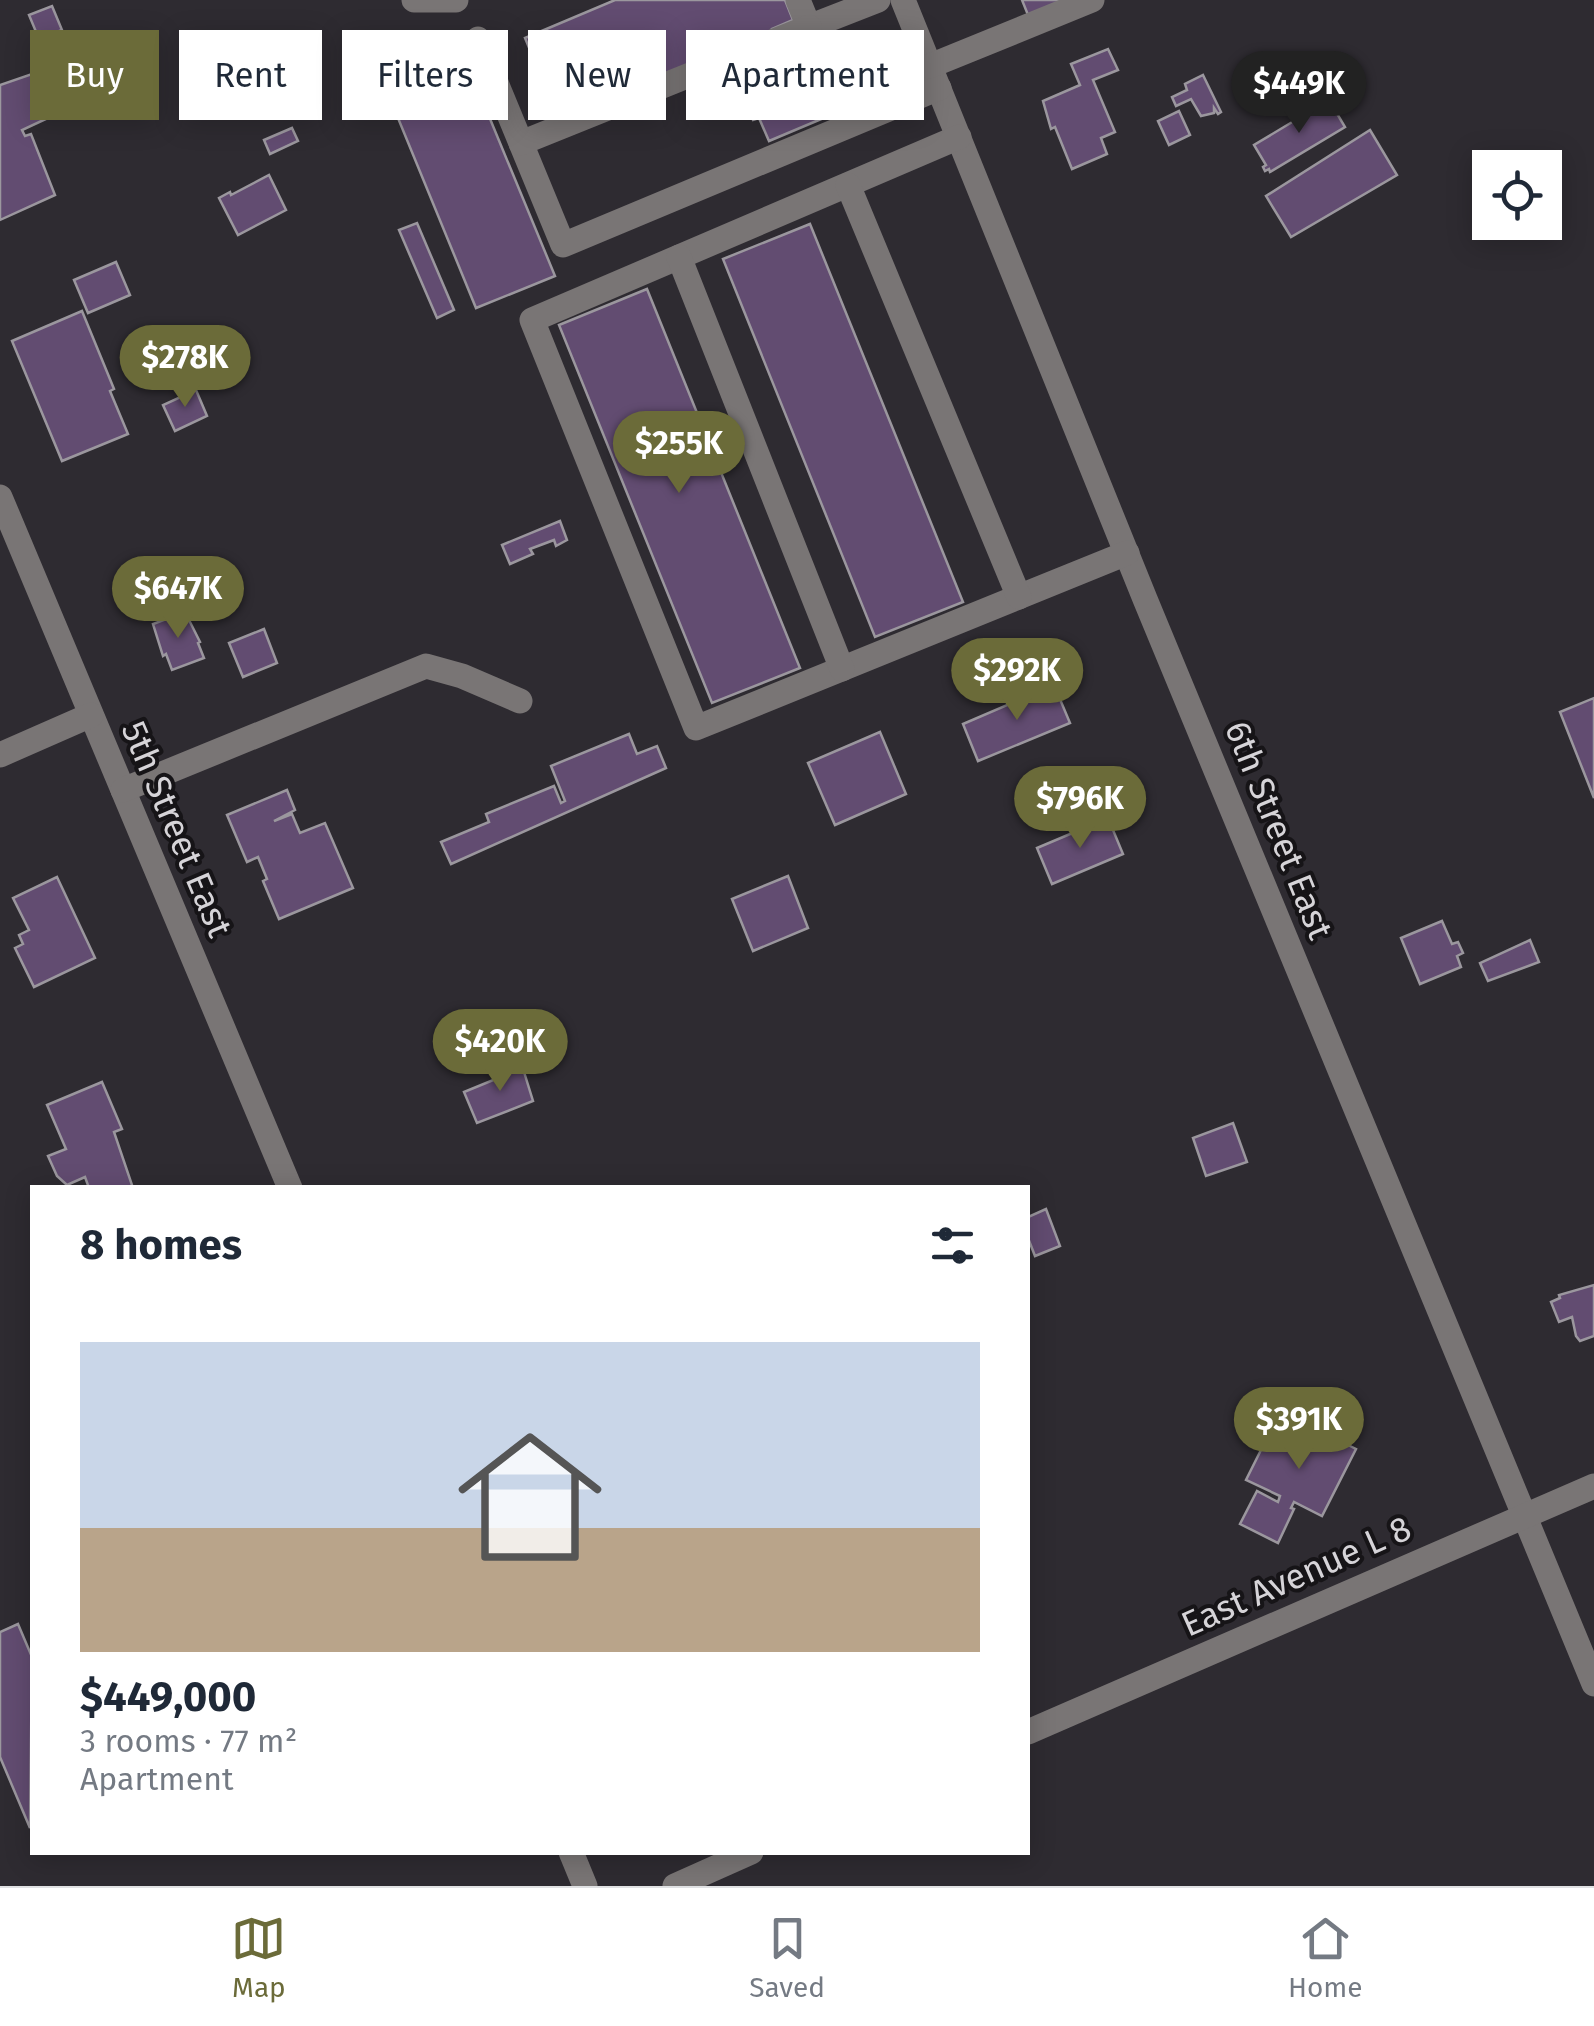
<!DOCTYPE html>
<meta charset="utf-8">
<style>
:root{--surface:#fff;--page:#f6f6f7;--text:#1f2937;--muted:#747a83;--line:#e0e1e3;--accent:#6b6b39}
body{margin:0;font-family:"Fira Sans",sans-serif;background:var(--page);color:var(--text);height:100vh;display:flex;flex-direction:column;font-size:38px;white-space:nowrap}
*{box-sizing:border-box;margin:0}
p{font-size:32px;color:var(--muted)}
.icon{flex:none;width:55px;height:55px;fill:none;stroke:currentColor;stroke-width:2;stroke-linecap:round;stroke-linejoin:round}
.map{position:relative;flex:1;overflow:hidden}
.drawer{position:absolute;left:30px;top:1185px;width:1000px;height:670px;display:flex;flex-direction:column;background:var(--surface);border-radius:0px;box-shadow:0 5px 25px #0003}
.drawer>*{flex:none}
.banner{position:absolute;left:30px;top:30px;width:1000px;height:90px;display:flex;gap:20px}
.tools{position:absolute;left:1472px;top:150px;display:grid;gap:20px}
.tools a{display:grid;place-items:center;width:90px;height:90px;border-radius:0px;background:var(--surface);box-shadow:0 5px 25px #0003;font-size:50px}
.price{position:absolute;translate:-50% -85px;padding:0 22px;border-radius:35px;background:var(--accent);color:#fff;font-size:32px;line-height:65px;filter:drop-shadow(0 2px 5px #0008)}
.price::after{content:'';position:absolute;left:50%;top:60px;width:30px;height:22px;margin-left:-15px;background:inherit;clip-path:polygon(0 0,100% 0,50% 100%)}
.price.current{background:#222;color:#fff}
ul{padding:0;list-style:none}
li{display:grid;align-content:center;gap:20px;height:530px;padding:0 50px}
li+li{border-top:2px solid var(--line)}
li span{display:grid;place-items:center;height:310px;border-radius:0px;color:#555}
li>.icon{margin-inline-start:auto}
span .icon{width:180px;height:180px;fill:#fffc;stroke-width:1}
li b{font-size:42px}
h2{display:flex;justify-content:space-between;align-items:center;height:120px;padding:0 50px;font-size:42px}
.pill{padding:0 35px;border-radius:0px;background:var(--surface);box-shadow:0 5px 25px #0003;font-size:35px;line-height:90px}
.pill.current{background:var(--accent);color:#fff}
.tabs{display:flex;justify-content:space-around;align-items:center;height:140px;border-top:2px solid var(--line);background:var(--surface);font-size:28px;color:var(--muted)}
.tabs a{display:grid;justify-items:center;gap:5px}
.tabs .current{color:var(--accent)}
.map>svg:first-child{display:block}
</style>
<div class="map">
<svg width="1594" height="1886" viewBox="0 0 1594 1886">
<rect width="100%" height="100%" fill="#2e2b31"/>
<g fill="#624c71" stroke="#9b979e" stroke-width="2.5">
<polygon points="615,0 785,0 793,20 772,29 774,34 560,123 525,38"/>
<polygon points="1022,0 1066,0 1028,15"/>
<polygon points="52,6 62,30 39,39 29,15"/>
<polygon points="1108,49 1118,70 1093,80 1115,132 1101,138 1107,154 1072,169 1055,127 1051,129 1043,101 1080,85 1071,64"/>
<polygon points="801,58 826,117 769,141 759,118 753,120 747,107 754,104 745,83"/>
<polygon points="32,74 50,117 22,130 25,136 31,134 55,195 0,220 0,85"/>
<polygon points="1203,75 1221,112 1218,114 1214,108 1214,113 1201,116 1191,99 1176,106 1172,97 1187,90 1185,84"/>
<polygon points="447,78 459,106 481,97 555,276 476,308 391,101"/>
<polygon points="1329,100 1345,127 1270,172 1269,169 1265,171 1263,167 1266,165 1254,145"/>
<polygon points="1179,111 1190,135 1169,145 1158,121"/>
<polygon points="292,128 298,141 270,154 264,140"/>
<polygon points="1370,130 1397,175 1291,237 1266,196"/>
<polygon points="269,175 286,210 238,235 219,198 230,192 231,195"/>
<polygon points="417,223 454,310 437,318 399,230"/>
<polygon points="810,224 963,602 875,637 723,259"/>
<polygon points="116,262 130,295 88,313 74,280"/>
<polygon points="647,289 800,668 712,703 559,325"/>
<polygon points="82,311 114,389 110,391 128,434 62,461 12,341"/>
<polygon points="196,390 207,416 175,431 163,405"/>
<polygon points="560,521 567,540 556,546 554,540 530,549 533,554 510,564 502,545"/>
<polygon points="185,612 200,642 198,643 204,658 172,670 166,654 163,656 153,624"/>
<polygon points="264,629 277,663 243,677 229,643"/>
<polygon points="1054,685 1070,723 978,761 963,724"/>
<polygon points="1594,698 1594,798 1560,712"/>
<polygon points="880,732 906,794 835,825 808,763"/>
<polygon points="629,734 637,754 657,746 666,768 451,864 441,842 489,822 486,814 554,786 561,803 565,801 551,766"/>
<polygon points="287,790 295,810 274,821 292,814 300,833 325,823 353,888 279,919 263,881 267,879 258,857 247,862 227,815"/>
<polygon points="1108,818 1123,854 1052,884 1037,848"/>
<polygon points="788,876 808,928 753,951 732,899"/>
<polygon points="57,877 95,958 34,987 15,948 23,944 19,935 29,930 13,898"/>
<polygon points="1442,921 1452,944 1458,942 1463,953 1457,956 1461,967 1420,984 1401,938"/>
<polygon points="1530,940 1539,962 1488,981 1480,963"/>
<polygon points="520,1059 533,1101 477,1123 464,1092 508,1074 505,1065"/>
<polygon points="102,1082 122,1129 114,1132 133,1188 89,1188 85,1177 67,1185 57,1176 48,1156 66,1149 47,1105"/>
<polygon points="1233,1123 1247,1162 1206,1176 1193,1138"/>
<polygon points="1046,1209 1060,1246 1035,1256 1028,1238 1028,1217"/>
<polygon points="1594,1285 1594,1336 1580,1341 1576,1336 1572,1317 1559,1322 1551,1302 1560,1298 1559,1295"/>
<polygon points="1326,1403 1356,1418 1344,1443 1356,1449 1322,1516 1294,1502 1291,1508 1294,1509 1278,1543 1240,1524 1257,1491 1278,1502 1280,1496 1246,1480 1273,1426 1305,1442"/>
<polygon points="18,1624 32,1657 30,1828 0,1757 0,1632"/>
</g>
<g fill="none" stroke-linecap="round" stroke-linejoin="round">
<g stroke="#797575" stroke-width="25">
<polyline points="414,0 456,0"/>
<polyline points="798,0 809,27 878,0"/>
<polyline points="903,0 1145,599 1594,1684"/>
<polyline points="478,39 563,245 939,88"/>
<polyline points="930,66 1092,0"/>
<polyline points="959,137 532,320 696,728 1127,553"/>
<polyline points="521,143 809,27"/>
<polyline points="848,185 1019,597"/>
<polyline points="679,257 842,669"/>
<polyline points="0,497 290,1188"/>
<polyline points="0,755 91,715"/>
<polyline points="123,790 426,666 462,676 520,701"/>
<polyline points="1028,1732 1594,1486"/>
<polyline points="571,1852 585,1886"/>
<polyline points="675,1886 751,1852"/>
</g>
</g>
<g text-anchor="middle" stroke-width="8" stroke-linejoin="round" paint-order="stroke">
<g font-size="35" fill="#d6d4d8" stroke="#161417">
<text transform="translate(177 829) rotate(67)" y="12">5th Street East</text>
<text transform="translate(1279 830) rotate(68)" y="12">6th Street East</text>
<text transform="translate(1296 1576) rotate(-24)" y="12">East Avenue L 8</text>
</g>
</g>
</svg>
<div class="tools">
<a><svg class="icon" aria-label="locate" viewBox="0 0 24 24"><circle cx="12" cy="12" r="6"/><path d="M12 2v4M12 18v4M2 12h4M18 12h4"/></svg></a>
</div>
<b class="price current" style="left:1299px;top:136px">$449K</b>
<b class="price" style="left:185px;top:410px">$278K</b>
<b class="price" style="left:679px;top:496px">$255K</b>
<b class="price" style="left:178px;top:641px">$647K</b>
<b class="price" style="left:1017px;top:723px">$292K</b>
<b class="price" style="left:1080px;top:851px">$796K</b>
<b class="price" style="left:500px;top:1094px">$420K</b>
<b class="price" style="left:1299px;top:1472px">$391K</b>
<div class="banner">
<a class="pill current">Buy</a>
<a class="pill">Rent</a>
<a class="pill">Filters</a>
<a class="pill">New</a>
<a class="pill">Apartment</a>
</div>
<section class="drawer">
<h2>8 homes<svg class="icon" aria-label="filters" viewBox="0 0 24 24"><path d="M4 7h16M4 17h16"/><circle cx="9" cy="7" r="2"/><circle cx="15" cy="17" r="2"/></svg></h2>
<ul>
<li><span style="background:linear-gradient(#c9d6e8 60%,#b9a48a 0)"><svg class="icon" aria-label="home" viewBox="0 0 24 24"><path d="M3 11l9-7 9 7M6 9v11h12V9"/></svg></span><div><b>$449,000</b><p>3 rooms · 77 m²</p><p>Apartment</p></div></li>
</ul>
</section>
</div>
<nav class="tabs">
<a class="current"><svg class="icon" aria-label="map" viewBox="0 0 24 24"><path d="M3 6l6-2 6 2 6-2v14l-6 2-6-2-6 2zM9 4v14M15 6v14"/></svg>Map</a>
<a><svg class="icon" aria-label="saved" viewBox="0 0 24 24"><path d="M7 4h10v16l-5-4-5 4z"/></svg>Saved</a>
<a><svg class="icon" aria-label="home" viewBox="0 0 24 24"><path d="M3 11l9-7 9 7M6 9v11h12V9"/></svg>Home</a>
</nav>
